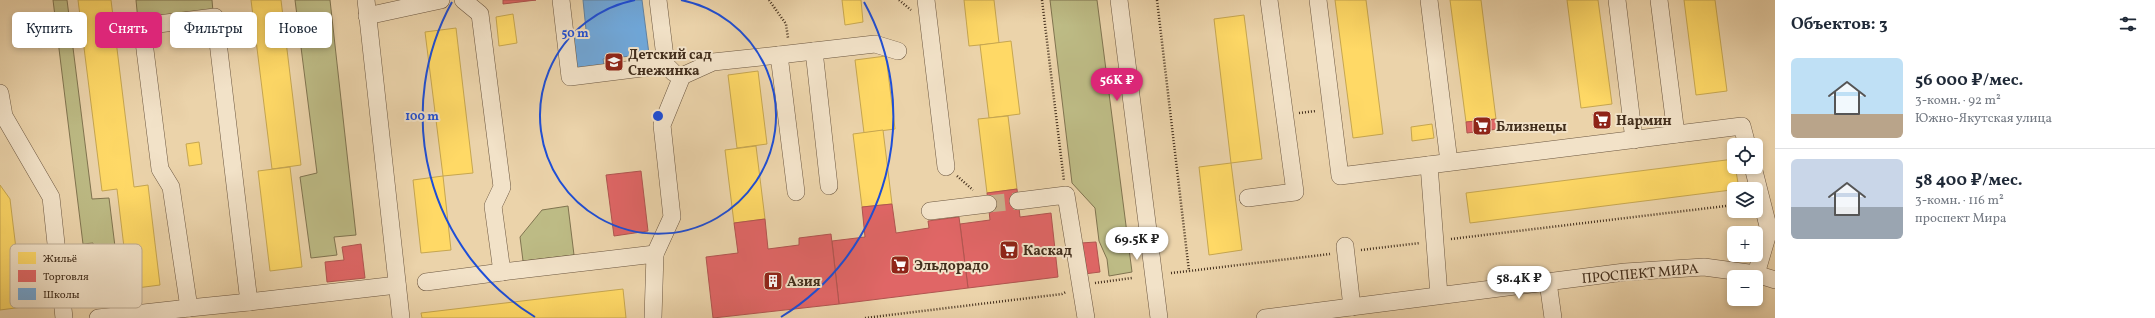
<!DOCTYPE html>
<html lang="ru">
<meta charset="utf-8">
<style>
:root{--surface:#fff;--page:#f6f6f7;--text:#1f2937;--muted:#747a83;--line:#e0e1e3;--accent:#db2777}
body{margin:0;font-family:Vollkorn,serif;background:var(--page);color:var(--text);height:100vh;display:flex;flex-direction:column;font-size:15px;white-space:nowrap}
*{box-sizing:border-box;margin:0}
p{font-size:13px;color:var(--muted)}
.icon{flex:none;width:22px;height:22px;fill:none;stroke:currentColor;stroke-width:2;stroke-linecap:round;stroke-linejoin:round}
.map{position:relative;flex:1;overflow:hidden}
.details{display:flex;flex-direction:column;background:var(--surface);width:380px}
.details>*{flex:none}
.top-card{position:absolute;left:12px;top:12px;width:380px;height:36px;display:flex;gap:8px}
.fabs{position:absolute;left:1727px;top:138px;display:grid;gap:8px}
.fabs a{display:grid;place-items:center;width:36px;height:36px;border-radius:6px;background:var(--surface);box-shadow:0 2px 6px #0003;font-size:20px}
.price{position:absolute;translate:-50% -34px;padding:0 9px;border-radius:14px;background:#fff;color:#222;font-size:13px;line-height:26px;filter:drop-shadow(0 1px 2px #0008)}
.price::after{content:'';position:absolute;left:50%;top:24px;width:12px;height:9px;margin-left:-6px;background:inherit;clip-path:polygon(0 0,100% 0,50% 100%)}
.price.selected{background:var(--accent);color:#fff}
ul{padding:0;list-style:none}
li{display:flex;align-items:center;gap:12px;height:100px;padding:0 16px}
li+li{border-top:1px solid var(--line)}
li span{display:grid;place-items:center;flex:none;width:112px;height:80px;border-radius:6px;color:#555}
li>.icon{margin-inline-start:auto}
span .icon{width:48px;height:48px;fill:#fffc;stroke-width:1}
li b{font-size:17px}
h2{display:flex;justify-content:space-between;align-items:center;height:48px;padding:0 16px;font-size:17px}
.chip{padding:0 14px;border-radius:6px;background:var(--surface);box-shadow:0 2px 6px #0003;font-size:14px;line-height:36px}
.chip.selected{background:var(--accent);color:#fff}
main{display:flex;flex:1;min-height:0}
.map>svg:first-child{display:block}
</style>
<main>
<div class="map">
<svg width="1775" height="318" viewBox="0 0 1775 318">
<rect width="100%" height="100%" fill="#ebd3aa"/>
<filter id="stains"><feTurbulence type="fractalNoise" baseFrequency=".005" numOctaves="4"/><feColorMatrix values="0 0 0 0 .2 0 0 0 0 .09 0 0 0 0 .02 0 0 0 .5 -.17"/></filter>
<radialGradient id="worn" r=".72"><stop offset=".6" stop-color="#630" stop-opacity="0"/><stop offset="1" stop-color="#630" stop-opacity=".3"/></radialGradient>
<g fill="#bdbb85" stroke="#807450">
<polygon points="53,0 67,0 92,199 109,198 120,287 99,289 93,243 83,244"/>
<polygon points="136,0 212,0 213,12 138,21"/>
<polygon points="295,0 330,0 356,235 334,237 337,255 311,258 300,177 317,173"/>
<polygon points="1050,0 1097,0 1132,272 1109,276 1107,259 1099,241 1095,208 1072,183"/>
<polygon points="568,206 574,255 523,261 520,237 542,210"/>
</g>
<g fill="#ffd966" stroke="#c6a650">
<polygon points="78,0 111,0 134,187 148,185 160,285 129,289 117,189 102,191"/>
<polygon points="251,0 281,0 301,165 272,169"/>
<polygon points="842,0 861,0 863,22 845,25"/>
<polygon points="994,0 999,43 969,46 964,0"/>
<polygon points="1335,0 1366,0 1383,134 1353,138"/>
<polygon points="1450,0 1481,0 1496,119 1466,122"/>
<polygon points="1567,0 1598,0 1612,104 1581,108"/>
<polygon points="1684,0 1715,0 1727,91 1696,95"/>
<polygon points="513,14 517,43 499,46 496,17"/>
<polygon points="1244,15 1262,159 1231,163 1214,19"/>
<polygon points="456,28 473,173 443,176 425,32"/>
<polygon points="1011,41 1020,114 989,118 980,45"/>
<polygon points="886,56 895,129 864,133 855,60"/>
<polygon points="758,71 767,144 737,148 728,75"/>
<polygon points="1008,116 1017,189 987,193 978,119"/>
<polygon points="1432,124 1434,138 1412,141 1411,127"/>
<polygon points="883,130 892,204 862,207 853,134"/>
<polygon points="199,142 202,164 189,166 186,144"/>
<polygon points="756,146 765,219 734,223 725,150"/>
<polygon points="1734,159 1739,189 1470,223 1466,193"/>
<polygon points="1231,163 1242,250 1209,255 1199,167"/>
<polygon points="290,167 302,267 270,271 258,171"/>
<polygon points="443,176 451,250 421,253 413,180"/>
<polygon points="0,185 10,199 23,307 0,310"/>
<polygon points="623,289 626,318 422,318 421,313"/>
</g>
<g fill="#e06666" stroke="#b15550">
<polygon points="503,0 536,0 503,4"/>
<polygon points="1608,112 1610,126 1595,128 1593,114"/>
<polygon points="1496,119 1498,129 1467,133 1466,122"/>
<polygon points="641,171 648,231 614,236 606,175"/>
<polygon points="1017,189 1020,217 1051,213 1058,277 968,288 960,224 990,220 987,193"/>
<polygon points="892,204 896,233 929,228 928,221 959,217 968,288 839,304 832,241 865,237 862,207"/>
<polygon points="765,219 768,249 799,245 799,238 831,234 839,304 713,318 706,257 738,253 734,223"/>
<polygon points="1096,242 1100,272 1084,274 1081,243"/>
<polygon points="361,244 365,278 327,282 325,262 344,260 342,247"/>
</g>
<polygon fill="#6fa8dc" stroke="#6283a2" points="583,0 642,0 649,54 603,59 604,65 574,69 569,32 586,30"/>
<g fill="none" stroke-linecap="round" stroke-linejoin="round">
<polyline stroke="#c9b28e" stroke-width="17" stroke-dasharray="17 8" stroke-linecap="butt" points="988,204 1018,201"/>
<defs>
<g id="minor">
<polyline points="366,0 401,318"/>
<polyline points="463,0 480,14 502,187 493,206 502,272 655,254 653,318"/>
<polyline points="561,0 570,77 666,65"/>
<polyline points="658,0 666,65 674,73"/>
<polyline points="926,0 946,167"/>
<polyline points="1119,0 1159,318"/>
<polyline points="1318,0 1340,176 1742,126 1747,145"/>
<polyline points="1429,0 1449,162"/>
<polyline points="1617,0 1634,140"/>
<polyline points="1659,0 1676,134"/>
<polyline points="367,16 441,0"/>
<polyline points="814,51 829,186"/>
<polyline points="779,55 875,44 898,51"/>
<polyline points="0,93 4,116 51,197 64,318"/>
<polyline points="1429,165 1439,295"/>
<polyline points="1753,167 1769,230 1756,274"/>
<polyline points="1248,198 1295,192 1269,0"/>
<polyline points="1018,201 1066,195 1086,318"/>
<polyline points="930,211 988,204"/>
<polyline points="1345,246 1352,307"/>
<polyline points="655,254 672,217 662,125 682,76 713,62 779,55 796,192"/>
<polyline points="426,282 502,272"/>
<polyline points="1548,282 1553,318"/>
<polyline points="189,308 249,302"/>
<polyline points="98,318 189,308 171,187 160,169 142,26 215,17 249,302 397,285"/>
<polyline points="1265,318 1625,272 1704,267 1756,274 1775,280"/>
</g>
</defs>
<use href="#minor" stroke="#6c5740" stroke-width="18"/>
<g stroke="#422e1c" stroke-width="2.5" stroke-dasharray="1 2" stroke-linecap="butt">
<polyline points="769,0 786,24 788,38"/>
<polyline points="899,0 911,10"/>
<polyline points="1042,0 1064,181"/>
<polyline points="1157,0 1189,271 1330,254"/>
<polyline points="1299,113 1316,111"/>
<polyline points="957,176 973,190"/>
<polyline points="1451,239 1734,205"/>
<polyline points="1361,250 1420,243"/>
<polyline points="1171,273 1189,271"/>
<polyline points="1095,283 1132,278"/>
<polyline points="865,318 1062,294 1066,292"/>
</g>
<use href="#minor" stroke="#f2e2c8" stroke-width="17"/>
</g>
<g fill="none" stroke="#1d4ed8" stroke-width="2">
<path d="M681 0A118 118 0 1 1 635 0"/>
<path d="M535 317A236 236 0 0 1 452 2M864 2A236 236 0 0 1 781 317"/>
</g>
<defs>
<symbol id="school-square" viewBox="-11 -11 22 22"><rect x="-9" y="-9" width="18" height="18" rx="4" fill="#8f2418" stroke="#f2e2c8"/><path d="M0-5L7-2L0 1L-7-2ZM-4 1L0 2.5L4 1V4Q0 6-4 4Z" fill="#fff"/></symbol>
<symbol id="supermarket-square" viewBox="-11 -11 22 22"><rect x="-9" y="-9" width="18" height="18" rx="4" fill="#8f2418" stroke="#f2e2c8"/><path d="M-6-5.5h2.5l.6 2H6L4.5 2H-2.5L-4.4-4H-6ZM-1.5 3.2a1.3 1.3 0 1 0 .1 0ZM3 3.2a1.3 1.3 0 1 0 .1 0Z" fill="#fff"/></symbol>
<symbol id="building-square" viewBox="-11 -11 22 22"><rect x="-9" y="-9" width="18" height="18" rx="4" fill="#8f2418" stroke="#f2e2c8"/><path d="M-4-6H4V6H1V3H-1V6H-4ZM-2.5-4.3h1.7v1.8h-1.7ZM.8-4.3h1.7v1.8H.8ZM-2.5-1h1.7V.8h-1.7ZM.8-1h1.7V.8H.8Z" fill="#fff"/></symbol>
</defs>
<g fill-rule="evenodd">
<use href="#school-square" x="603" y="51" width="22" height="22"/>
<use href="#supermarket-square" x="1591" y="109" width="22" height="22"/>
<use href="#supermarket-square" x="1471" y="115" width="22" height="22"/>
<use href="#supermarket-square" x="998" y="239" width="22" height="22"/>
<use href="#supermarket-square" x="889" y="254" width="22" height="22"/>
<use href="#building-square" x="762" y="270" width="22" height="22"/>
</g>
<g text-anchor="middle" stroke-width="4" stroke-linejoin="round" paint-order="stroke">
<g font-size="14" font-weight="bold" fill="#422e1c" stroke="#f2e2c8" text-anchor="start">
<text x="628" y="59">Детский сад<tspan x="628" dy="16">Снежинка</tspan></text>
<text x="1616" y="125">Нармин</text>
<text x="1496" y="131">Близнецы</text>
<text x="1023" y="255">Каскад</text>
<text x="914" y="270">Эльдорадо</text>
<text x="787" y="286">Азия</text>
</g>
<g font-size="14" fill="#422e1c" stroke="#f2e2c8">
<text transform="translate(1640 273) rotate(-5)" y="5">ПРОСПЕКТ МИРА</text>
</g>
</g>
<rect x="10" y="244" width="132" height="64" rx="6" fill="#f2e2c8" stroke="#bdac94" stroke-width="1"/>
<rect x="18" y="252" width="18" height="12" fill="#ffd966"/>
<rect x="18" y="270" width="18" height="12" fill="#e06666"/>
<rect x="18" y="288" width="18" height="12" fill="#6fa8dc"/>
<g font-size="11" fill="#422e1c">
<text x="43" y="262">Жильё</text>
<text x="43" y="280">Торговля</text>
<text x="43" y="298">Школы</text>
</g>
<circle cx="658" cy="116" r="6" fill="#1d4ed8" stroke="#f2e2c8" stroke-width="2"/>
<g font-size="12" text-anchor="middle" font-weight="bold" fill="#1d4ed8" stroke="#f2e2c8" stroke-width="4" stroke-linejoin="round" paint-order="stroke">
<text x="575" y="37">50 m</text>
<text x="422" y="120">100 m</text>
</g>
<rect width="100%" height="100%" filter="url(#stains)"/>
<rect width="100%" height="100%" fill="url(#worn)"/>
</svg>
<div class="fabs">
<a><svg class="icon" aria-label="locate" viewBox="0 0 24 24"><circle cx="12" cy="12" r="6"/><path d="M12 2v4M12 18v4M2 12h4M18 12h4"/></svg></a>
<a><svg class="icon" aria-label="layers" viewBox="0 0 24 24"><path d="M12 4l9 5-9 5-9-5zM3 14l9 5 9-5"/></svg></a>
<a>+</a>
<a>−</a>
</div>
<b class="price selected" style="left:1117px;top:102px">56K ₽</b>
<b class="price" style="left:1137px;top:261px">69.5K ₽</b>
<b class="price" style="left:1519px;top:300px">58.4K ₽</b>
<div class="top-card">
<a class="chip">Купить</a>
<a class="chip selected">Снять</a>
<a class="chip">Фильтры</a>
<a class="chip">Новое</a>
</div>
</div>
<section class="details">
<h2>Объектов: 3<svg class="icon" aria-label="filters" viewBox="0 0 24 24"><path d="M4 7h16M4 17h16"/><circle cx="9" cy="7" r="2"/><circle cx="15" cy="17" r="2"/></svg></h2>
<ul>
<li><span style="background:linear-gradient(#bfe0f5 70%,#b9a48a 0)"><svg class="icon" aria-label="home" viewBox="0 0 24 24"><path d="M3 11l9-7 9 7M6 9v11h12V9"/></svg></span><div><b>56 000 ₽/мес.</b><p>3-комн. · 92 m²</p><p>Южно-Якутская улица</p></div></li>
<li><span style="background:linear-gradient(#c9d6e8 60%,#9aa5b1 0)"><svg class="icon" aria-label="home" viewBox="0 0 24 24"><path d="M3 11l9-7 9 7M6 9v11h12V9"/></svg></span><div><b>58 400 ₽/мес.</b><p>3-комн. · 116 m²</p><p>проспект Мира</p></div></li>
</ul>
</section>
</main>
